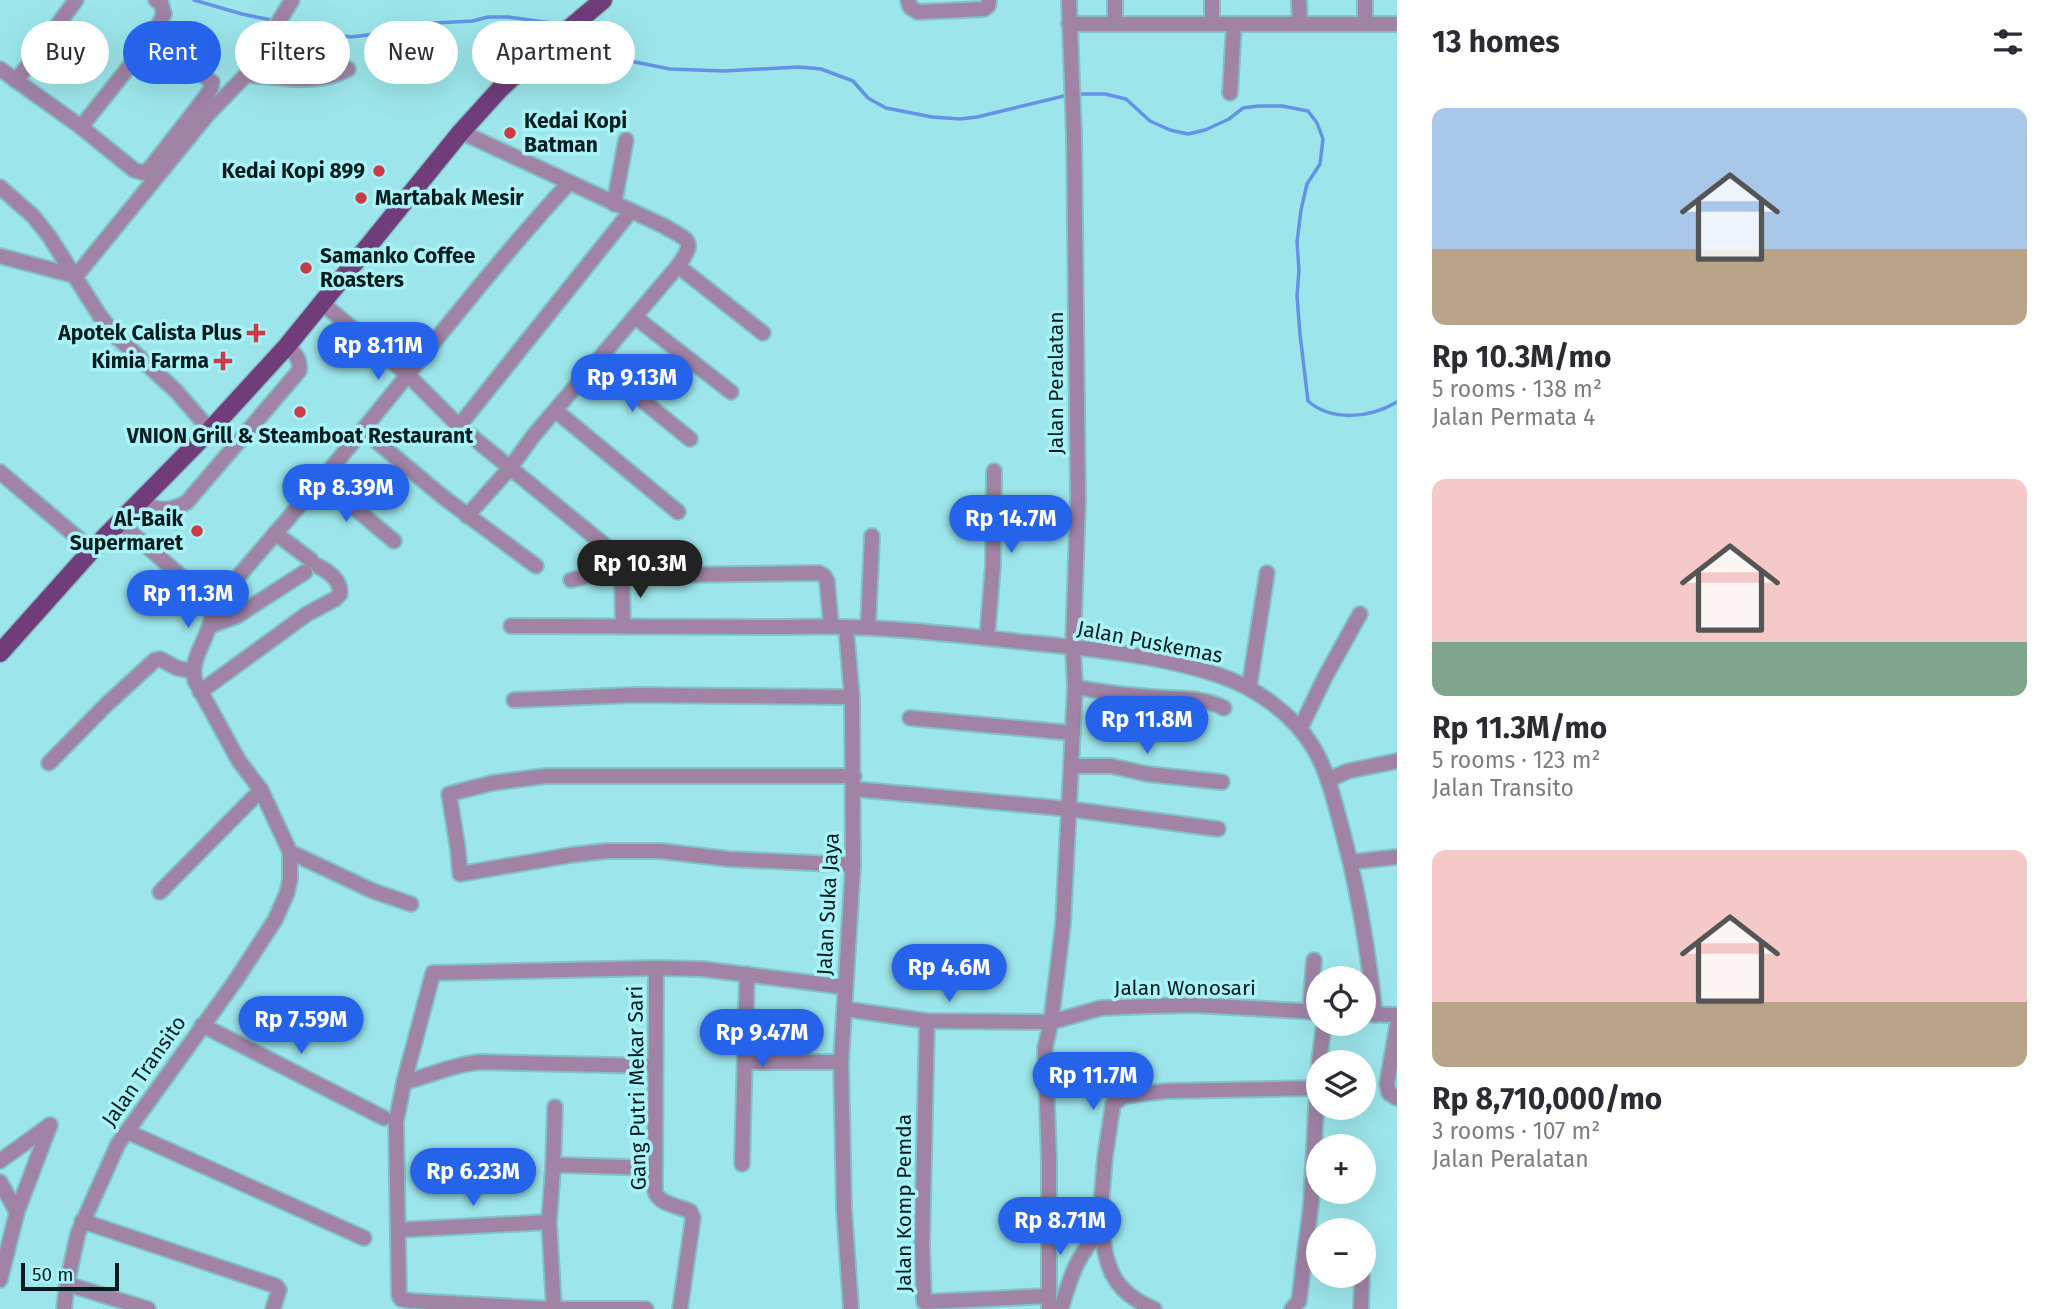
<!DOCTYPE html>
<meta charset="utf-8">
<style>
:root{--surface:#fff;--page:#f2f2f3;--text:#2b2b33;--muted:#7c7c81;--accent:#2563eb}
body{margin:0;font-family:"Fira Sans",sans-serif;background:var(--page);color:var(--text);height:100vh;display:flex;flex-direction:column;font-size:26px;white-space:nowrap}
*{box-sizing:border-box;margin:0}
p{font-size:23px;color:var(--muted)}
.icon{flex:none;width:38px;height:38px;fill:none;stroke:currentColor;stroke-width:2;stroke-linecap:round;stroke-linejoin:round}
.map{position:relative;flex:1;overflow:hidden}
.sheet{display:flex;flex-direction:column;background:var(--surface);width:665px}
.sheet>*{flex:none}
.banner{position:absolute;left:21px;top:21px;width:665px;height:63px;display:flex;gap:14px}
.fabs{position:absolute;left:1306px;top:966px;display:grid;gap:14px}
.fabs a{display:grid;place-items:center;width:70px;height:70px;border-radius:50%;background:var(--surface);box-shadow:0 7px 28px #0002;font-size:35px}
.scale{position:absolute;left:21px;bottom:18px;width:98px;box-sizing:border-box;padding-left:7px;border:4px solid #001c1e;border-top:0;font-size:19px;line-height:24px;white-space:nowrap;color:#001c1e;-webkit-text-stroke:5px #a9f3f8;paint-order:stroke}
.price{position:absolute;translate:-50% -60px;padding:0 16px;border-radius:24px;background:var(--accent);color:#fff;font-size:23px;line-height:46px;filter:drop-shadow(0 2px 4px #0008)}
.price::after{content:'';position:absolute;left:50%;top:42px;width:21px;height:16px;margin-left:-10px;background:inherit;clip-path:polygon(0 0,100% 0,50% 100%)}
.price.active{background:#222;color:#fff}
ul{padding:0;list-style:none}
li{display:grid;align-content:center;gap:14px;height:371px;padding:0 35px}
li span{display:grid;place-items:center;height:217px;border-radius:14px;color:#555}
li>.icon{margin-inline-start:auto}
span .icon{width:126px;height:126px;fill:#fffc;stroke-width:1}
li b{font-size:30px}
h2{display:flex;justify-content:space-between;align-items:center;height:84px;padding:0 35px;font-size:30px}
.tag{padding:0 24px;border-radius:32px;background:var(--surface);box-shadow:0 7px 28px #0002;font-size:24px;line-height:63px}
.tag.active{background:var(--accent);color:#fff}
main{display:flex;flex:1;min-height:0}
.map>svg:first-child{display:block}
</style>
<main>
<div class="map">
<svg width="1397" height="1309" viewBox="0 0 1397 1309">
<rect width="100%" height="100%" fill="#9ce6eb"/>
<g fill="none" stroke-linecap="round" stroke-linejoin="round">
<g stroke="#6493e6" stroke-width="3.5">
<polyline points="194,0 242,14 276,21"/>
<polyline points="284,23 315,32 351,37 383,33 414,24 473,21 488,17 508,17 552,23 558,31"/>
<polyline points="566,40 569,43 630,61 670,69 724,71 799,67 821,69 853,81 868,98 886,108 932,117 960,119 977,117 1068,95"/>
<path d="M1076 94H1105L1126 99 1150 121 1170 130 1188 134 1205 130 1229 119 1243 108 1258 106H1282L1308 111 1317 123 1323 139 1320 164 1307 184 1301 210 1297 242 1299 270 1297 296 1300 334 1308 401C1332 422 1370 418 1397 402"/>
</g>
<defs>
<g id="minor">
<polyline points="908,0 910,7 918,12 984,9 988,6 989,0"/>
<polyline points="1115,0 1115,24"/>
<polyline points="1212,0 1212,24"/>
<polyline points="1299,0 1300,24"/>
<polyline points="1365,0 1365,24"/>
<polyline points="1069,24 1397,24"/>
<polyline points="0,69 81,127 134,170 144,173 151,167 204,99 211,89 212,82 152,38"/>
<path d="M246 75C280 77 317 86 348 69"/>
<polyline points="16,81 76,0"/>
<polyline points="1230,93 1234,24"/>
<polyline points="81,127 152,38 164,14 161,3 156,0"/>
<path d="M461 132 664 226C688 241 697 239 678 266L534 435 510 468 467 516"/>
<polyline points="0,187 33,216 49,236 100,316 117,337 176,391 210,430"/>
<polyline points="614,204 626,140"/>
<polyline points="0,256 76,276 208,114 246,75 292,0"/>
<polyline points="678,266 763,333"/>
<polyline points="323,304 407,374 459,426 613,552 622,576 623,625"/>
<polyline points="635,317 731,392"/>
<polyline points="595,362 690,439"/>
<polyline points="556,411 678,512"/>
<polyline points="459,426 631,211"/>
<polyline points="363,430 443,497 536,566"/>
<polyline points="0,472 92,550"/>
<polyline points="321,480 394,541"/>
<path d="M141 501C156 512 171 512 187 502L299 371C301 359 295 354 287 346"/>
<polyline points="275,533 311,560"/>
<polyline points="571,580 588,576 819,573 824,576 827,581 831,625"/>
<path d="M214 605C263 547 314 490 362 431 430 348 496 262 569 183"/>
<polyline points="210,626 237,616 305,572"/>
<path d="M511 626 787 627C863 624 939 633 1014 641 1080 648 1156 654 1218 675 1255 687 1293 714 1313 747 1327 770 1333 796 1340 822 1358 886 1368 949 1375 1015"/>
<polyline points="868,627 872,536"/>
<polyline points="846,628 852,697 853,865 841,1062 844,1209 851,1309"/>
<polyline points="987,638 993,565 994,471"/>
<path d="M1075 687C1101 692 1126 695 1152 697 1175 699 1204 697 1224 708"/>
<polyline points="1249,688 1267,573"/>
<path d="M200 692 307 614 335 599 340 594C341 580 329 572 318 566"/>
<polyline points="514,700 634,695 852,697"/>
<polyline points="910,718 1073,733"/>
<polyline points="1300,729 1325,677 1360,614"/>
<polyline points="49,763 106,705 155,660 160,659 177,668 193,671"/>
<polyline points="1072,766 1111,766 1147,774 1222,782"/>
<polyline points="1328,780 1348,771 1397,761"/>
<polyline points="854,789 1069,809 1218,829"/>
<polyline points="290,852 373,891 411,904"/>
<polyline points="1351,862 1397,857"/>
<polyline points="853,865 729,859 660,851 607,851 571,855 460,874 458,850 449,794 492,783 546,776 854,776"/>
<polyline points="160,892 261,790"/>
<path d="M656 968 655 1191C658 1204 678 1206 690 1211L693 1218 680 1309"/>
<polyline points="845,1009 927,1021 1051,1022 1101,1008 1150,1006 1196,1005 1318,1012"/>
<polyline points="1310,1012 1314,960"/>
<polyline points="1363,1014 1397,1015"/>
<polyline points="927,1021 922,1245 924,1302 1049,1296"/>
<polyline points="202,1025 384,1118"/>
<polyline points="1397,1026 1387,1084 1389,1093 1397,1098"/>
<polyline points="745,1062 841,1062"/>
<polyline points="1319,1062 1324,1024"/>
<path d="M404 1082C430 1076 454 1064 480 1062L655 1066"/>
<polyline points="128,1132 364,1238"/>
<polyline points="0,1161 50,1125"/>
<polyline points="742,1164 747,974"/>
<polyline points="553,1168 555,1107"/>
<polyline points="0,1182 17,1212"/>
<polyline points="82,1221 276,1286 279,1290 273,1309"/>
<polyline points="398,1230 549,1222"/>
<polyline points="0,1280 17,1212 50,1125"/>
<polyline points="67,1284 148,1309"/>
<path d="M64 1309 67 1284 78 1233 118 1144 236 980 275 920 287 893 290 880V852L261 790 239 761 195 681C190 661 203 646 209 627 212 620 213 612 214 605L119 522"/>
<polyline points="554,1309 412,1301 401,1299 399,1295 396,1122 404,1082 433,973 656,968 702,969 845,987"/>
<polyline points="554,1309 549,1222 553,1168 561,1165 654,1168"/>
<polyline points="554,1309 646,1309"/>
<polyline points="1049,1309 1049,1159 1045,1048 1051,1022 1063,924 1075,687 1073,647 1078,499 1074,136 1069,0"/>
<path d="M1061 1309C1071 1274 1077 1256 1102 1228"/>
<path d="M1154 1309C1108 1290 1106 1263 1100 1218L1105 1157 1113 1104 1124 1096 1166 1091 1316 1088"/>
<polyline points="1292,1309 1299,1301 1311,1204 1318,1070"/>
<polyline points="1361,1309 1362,1276"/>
</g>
<polyline id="major" points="0,653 92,550 210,430 287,346 461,132 500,89 526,65 603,0"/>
</defs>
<use href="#minor" stroke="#80c2c6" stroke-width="18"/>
<use href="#major" stroke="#80c2c6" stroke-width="21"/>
<use href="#minor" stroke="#a083a5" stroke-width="14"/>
<use href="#major" stroke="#703c7a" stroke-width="18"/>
</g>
<g fill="#cb3b46" stroke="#a9f3f8" stroke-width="2.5">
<circle cx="510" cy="133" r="7"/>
<circle cx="379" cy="171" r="7"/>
<circle cx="361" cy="198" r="7"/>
<circle cx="306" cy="268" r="7"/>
<path d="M252.5 322.5h7v7h7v7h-7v7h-7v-7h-7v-7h7z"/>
<path d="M219.5 350.5h7v7h7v7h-7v7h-7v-7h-7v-7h7z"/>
<circle cx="300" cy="412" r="7"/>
<circle cx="197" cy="531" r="7"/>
</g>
<g text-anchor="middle" stroke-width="7" stroke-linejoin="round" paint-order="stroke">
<g font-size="21" font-weight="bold" fill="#001c1e" stroke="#a9f3f8" text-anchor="end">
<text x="524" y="128" text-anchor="start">Kedai Kopi<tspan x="524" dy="24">Batman</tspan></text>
<text x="365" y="178">Kedai Kopi 899</text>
<text x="375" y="205" text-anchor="start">Martabak Mesir</text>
<text x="320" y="263" text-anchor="start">Samanko Coffee<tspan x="320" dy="24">Roasters</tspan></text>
<text x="242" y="340">Apotek Calista Plus</text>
<text x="209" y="368">Kimia Farma</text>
<text x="300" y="443" text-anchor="middle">VNION Grill &amp; Steamboat Restaurant</text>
<text x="183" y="526">Al-Baik<tspan x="183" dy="24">Supermaret</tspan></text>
</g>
<g font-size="21" fill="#001c1e" stroke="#a9f3f8">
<text transform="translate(1056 383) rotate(-90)" y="7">Jalan Peralatan</text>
<text transform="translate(1150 642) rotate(11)" y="7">Jalan Puskemas</text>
<text transform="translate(828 904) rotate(-87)" y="7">Jalan Suka Jaya</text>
<text x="1185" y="995">Jalan Wonosari</text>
<text transform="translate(144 1071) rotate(-55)" y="7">Jalan Transito</text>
<text transform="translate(637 1088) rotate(-91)" y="7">Gang Putri Mekar Sari</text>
<text transform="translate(904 1203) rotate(-90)" y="7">Jalan Komp Pemda</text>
</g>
</g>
</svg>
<div class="fabs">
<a><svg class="icon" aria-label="locate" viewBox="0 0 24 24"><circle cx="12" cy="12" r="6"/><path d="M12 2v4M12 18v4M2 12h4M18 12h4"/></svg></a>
<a><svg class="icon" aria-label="layers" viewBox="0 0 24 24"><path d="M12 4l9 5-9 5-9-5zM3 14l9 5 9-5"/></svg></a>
<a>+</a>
<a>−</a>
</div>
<div class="scale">50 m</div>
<b class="price" style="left:378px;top:382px">Rp 8.11M</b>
<b class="price" style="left:632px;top:414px">Rp 9.13M</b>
<b class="price" style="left:346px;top:524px">Rp 8.39M</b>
<b class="price" style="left:1011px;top:555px">Rp 14.7M</b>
<b class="price active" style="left:640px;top:600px">Rp 10.3M</b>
<b class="price" style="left:188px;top:630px">Rp 11.3M</b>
<b class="price" style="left:1147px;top:756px">Rp 11.8M</b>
<b class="price" style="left:949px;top:1004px">Rp 4.6M</b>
<b class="price" style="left:301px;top:1056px">Rp 7.59M</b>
<b class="price" style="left:762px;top:1069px">Rp 9.47M</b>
<b class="price" style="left:1093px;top:1112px">Rp 11.7M</b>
<b class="price" style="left:473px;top:1208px">Rp 6.23M</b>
<b class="price" style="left:1060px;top:1257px">Rp 8.71M</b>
<div class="banner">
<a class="tag">Buy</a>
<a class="tag active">Rent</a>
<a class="tag">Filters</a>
<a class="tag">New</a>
<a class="tag">Apartment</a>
</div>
</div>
<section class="sheet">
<h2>13 homes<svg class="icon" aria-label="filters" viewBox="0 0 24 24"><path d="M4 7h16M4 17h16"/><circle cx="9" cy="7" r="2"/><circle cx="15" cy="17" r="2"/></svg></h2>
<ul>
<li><span style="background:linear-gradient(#a9c7e8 65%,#b9a48a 0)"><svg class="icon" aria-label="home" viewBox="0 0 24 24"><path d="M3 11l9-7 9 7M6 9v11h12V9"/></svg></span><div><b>Rp 10.3M/mo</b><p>5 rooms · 138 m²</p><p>Jalan Permata 4</p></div></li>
<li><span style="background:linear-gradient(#f6c9c9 75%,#7fa58c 0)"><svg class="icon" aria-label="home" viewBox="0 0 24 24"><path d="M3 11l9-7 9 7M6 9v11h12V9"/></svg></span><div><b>Rp 11.3M/mo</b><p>5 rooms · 123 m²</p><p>Jalan Transito</p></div></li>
<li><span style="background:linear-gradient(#f6c9c9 70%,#b9a48a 0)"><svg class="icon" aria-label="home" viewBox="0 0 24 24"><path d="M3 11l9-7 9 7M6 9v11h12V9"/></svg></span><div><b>Rp 8,710,000/mo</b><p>3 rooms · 107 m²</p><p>Jalan Peralatan</p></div></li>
</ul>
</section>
</main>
